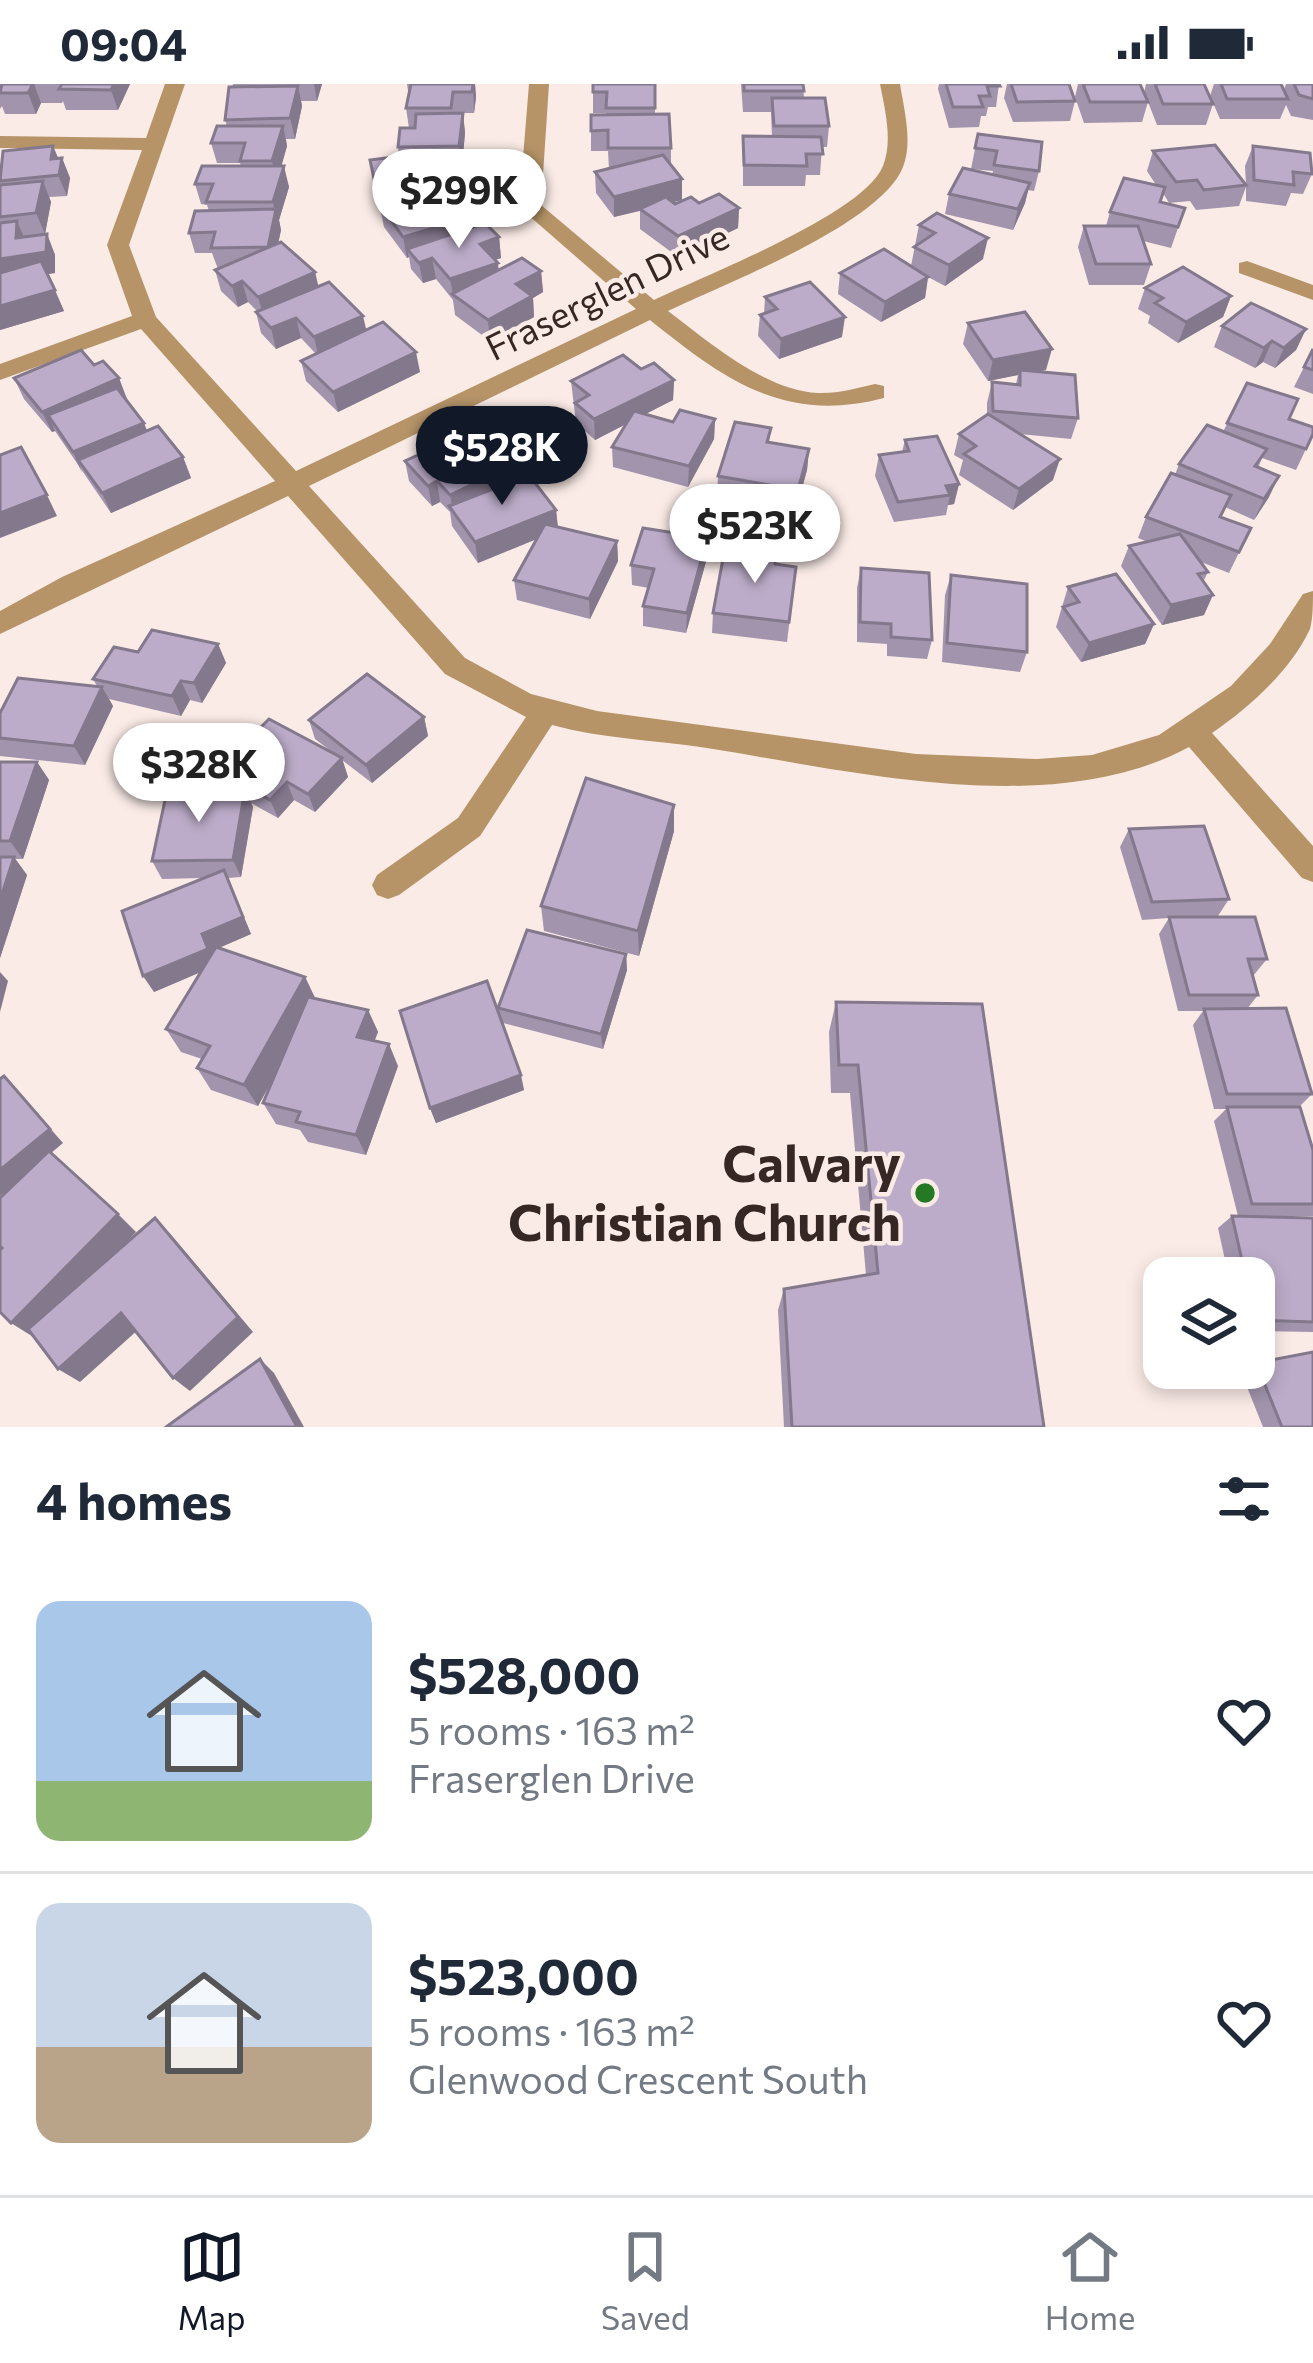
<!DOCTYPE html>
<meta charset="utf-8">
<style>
:root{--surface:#fff;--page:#f2f2f3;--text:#1f2937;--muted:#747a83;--line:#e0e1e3;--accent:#111827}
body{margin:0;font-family:Commissioner,sans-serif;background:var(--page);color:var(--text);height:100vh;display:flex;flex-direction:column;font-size:45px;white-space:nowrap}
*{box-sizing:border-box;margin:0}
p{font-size:39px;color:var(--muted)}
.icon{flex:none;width:66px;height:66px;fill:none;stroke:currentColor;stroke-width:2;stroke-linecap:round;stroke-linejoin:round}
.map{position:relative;height:1343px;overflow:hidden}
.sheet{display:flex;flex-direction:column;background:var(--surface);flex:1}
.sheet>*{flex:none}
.buttons{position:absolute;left:1143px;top:1173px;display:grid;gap:24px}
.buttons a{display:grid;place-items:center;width:132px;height:132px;border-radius:24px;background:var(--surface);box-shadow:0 6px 18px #0003;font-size:60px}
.price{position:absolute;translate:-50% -102px;padding:0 27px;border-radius:42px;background:#fff;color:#222;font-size:39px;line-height:78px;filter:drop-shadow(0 3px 6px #0008)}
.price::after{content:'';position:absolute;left:50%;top:72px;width:36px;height:27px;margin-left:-18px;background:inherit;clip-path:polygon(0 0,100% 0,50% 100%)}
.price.on{background:var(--accent);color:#fff}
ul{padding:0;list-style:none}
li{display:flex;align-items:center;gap:36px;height:300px;padding:0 36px}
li+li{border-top:3px solid var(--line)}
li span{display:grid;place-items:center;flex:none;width:336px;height:240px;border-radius:24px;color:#555}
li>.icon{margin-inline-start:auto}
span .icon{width:144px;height:144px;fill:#fffc;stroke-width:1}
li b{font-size:51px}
h2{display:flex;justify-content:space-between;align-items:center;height:144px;padding:0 36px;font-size:51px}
.status{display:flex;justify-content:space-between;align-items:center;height:84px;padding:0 60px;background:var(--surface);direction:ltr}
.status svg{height:33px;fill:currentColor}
.dock{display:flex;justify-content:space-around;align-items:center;height:168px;border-top:3px solid var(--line);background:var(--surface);font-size:33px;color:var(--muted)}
.dock a{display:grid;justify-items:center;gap:6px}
.dock .on{color:var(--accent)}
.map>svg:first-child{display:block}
</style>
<div class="status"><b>09:04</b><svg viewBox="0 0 49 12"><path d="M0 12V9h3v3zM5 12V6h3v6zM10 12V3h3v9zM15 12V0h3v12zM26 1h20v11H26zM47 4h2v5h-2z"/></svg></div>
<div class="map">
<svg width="1313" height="1343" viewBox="0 0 1313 1343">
<rect width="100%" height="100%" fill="#faebe6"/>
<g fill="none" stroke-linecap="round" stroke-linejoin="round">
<g fill="#b69468" fill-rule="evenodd">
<path d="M165 0H185L129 161 156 233 296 387 636 225 519 123 529 0H549L541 121 654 216C703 192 864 130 883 82 893 57 885 26 880 0H900C904 26 913 57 903 83 881 140 724 200 668 227 709 258 764 306 818 309 837 310 857 304 875 300L884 302V314C784 340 725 296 650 236L309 402 465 574 531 610 597 627 916 670 1037 675 1092 671 1159 651 1231 602 1270 560 1303 510 1313 507C1313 519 1313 534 1310 545 1291 586 1249 624 1212 649L1313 762V798L1302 794 1189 663C1053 737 852 687 707 664 656 656 603 655 552 641L480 752 399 811 388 815 377 811 372 801 377 791 458 734 526 633 445 590 288 412 0 550V527L62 493 275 397 141 245 0 296V280L132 232 107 161 142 66 0 64V52L146 54Z"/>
<polygon points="1247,177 1313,201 1313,216 1239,189 1239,179"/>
</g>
</g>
<g fill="#a294ad">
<polygon points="0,0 130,0 118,26 66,26 63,17 62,19 41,19 36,30 5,30 2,22 0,25"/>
<polygon points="233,0 322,0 317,17 301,17 302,22 295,55 286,55 287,62 281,82 289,103 279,136 281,146 278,159 315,188 318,203 366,246 420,288 338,328 306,297 301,277 316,270 301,254 276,265 261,249 256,228 257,227 248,218 238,223 221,207 215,186 218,185 212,169 195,169 189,149 209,127 207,121 201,120 195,100 241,82 240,79 217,79 211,59 227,42 225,36"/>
<polygon points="407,0 475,0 476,13 474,29 456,29 463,29 465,49 462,82 449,82 454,108 465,139 459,141 460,147 499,153 501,174 495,176 499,186 541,187 543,208 533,214 534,233 490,257 455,231 453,216 436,195 423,199 411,185 409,173 407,174 384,143 370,76 399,72 398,63 409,44 406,24 409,7 408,7"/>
<polygon points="593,0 655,0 655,30 671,64 671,81 682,116 673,118 739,124 738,144 678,173 640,145 640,127 614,133 596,109 595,88 609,85 608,67 591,67 591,31 607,31 606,29 593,29"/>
<polygon points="741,0 803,0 804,14 829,42 827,63 822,63 820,91 806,91 805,102 743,102 743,52 772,52 771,28 743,28"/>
<polygon points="939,0 999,0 996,23 988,23 986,32 981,32 979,43 949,44 938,5"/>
<polygon points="1007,0 1069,0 1075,17 1070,37 1013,38 1004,14"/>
<polygon points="1078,0 1140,0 1144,9 1146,0 1204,0 1213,20 1206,41 1157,41 1148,18 1142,38 1084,39 1075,13"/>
<polygon points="1214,0 1281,0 1284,6 1286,0 1313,0 1313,36 1291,32 1286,21 1280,35 1220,35 1210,12"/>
<polygon points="978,50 1039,87 1034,107 1028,106 1025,119 1013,146 945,130 949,110 992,91 993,87 971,85"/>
<polygon points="53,62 58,74 62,74 70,94 67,112 49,113 51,118 45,150 24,152 47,150 55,171 55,189 47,190 64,227 0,246 0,81"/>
<polygon points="1253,62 1312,90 1303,110 1291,109 1286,122 1246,117 1246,103 1239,122 1196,126 1190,117 1169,119 1163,109 1160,118 1185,124 1171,164 1143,157 1151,180 1144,201 1089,201 1078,163 1084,142 1106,142 1110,128 1156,101 1147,87 1153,67 1246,101 1245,82"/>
<polygon points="919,141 983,175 945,202 928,193 925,214 881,238 838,210 840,189 911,182"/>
<polygon points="1145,204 1231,212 1223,233 1178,259 1148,239 1150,232 1138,225"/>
<polygon points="765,213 842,253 779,275 758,252 760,231 764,230"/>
<polygon points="968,239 1046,286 1037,287 1078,334 1071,355 1020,350 1053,396 1013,426 959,391 963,376 954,371 959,350 987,331 987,319 992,298 1016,300 1018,291 988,297 963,260"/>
<polygon points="1222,242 1306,245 1296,266 1275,284 1263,278 1255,284 1214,263"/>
<polygon points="1313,265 1313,310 1294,303"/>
<polygon points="94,281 119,294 126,315 144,339 147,347 183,373 191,394 111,429 55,347 52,348 24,315 14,294"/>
<polygon points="641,285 674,296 673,316 645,330 673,338 715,335 714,355 688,403 613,383 612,363 626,340 595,356 576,339 571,297"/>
<polygon points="1247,299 1289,335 1313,350 1296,386 1262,374 1258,384 1269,413 1254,436 1225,423 1221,433 1251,444 1229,489 1201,478 1208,488 1203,498 1204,531 1162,541 1121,482 1129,462 1148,458 1138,454 1146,433 1175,391 1179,380 1223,348"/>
<polygon points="771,344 769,359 809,365 807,386 796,426 717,412 718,392"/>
<polygon points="905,356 959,400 954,420 948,421 946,431 894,438 875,392 879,371 902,368"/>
<polygon points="477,360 521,377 523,393 556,426 558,443 617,457 618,477 590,535 517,516 514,496 537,455 478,479 452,442 450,428 440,418 432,422 409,397 405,377"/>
<polygon points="707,454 707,474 686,549 643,542 643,522 649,504 632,501 631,481"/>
<polygon points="775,480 796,483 787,558 712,549 713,529"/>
<polygon points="861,484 932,556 927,575 887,572 887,560 857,558 857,504"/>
<polygon points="951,491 1027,568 1020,588 942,578 945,511"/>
<polygon points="1068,503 1154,540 1145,560 1081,578 1056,543"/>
<polygon points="218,560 226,579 202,619 190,616 181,632 109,615 113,622 85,681 0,672 0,629 97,602 93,595 138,568"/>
<polygon points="424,633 428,652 372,699 342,676 348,693 315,728 294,716 278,734 251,719 253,723 241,793 228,794 251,850 218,864 305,893 315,914 368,926 378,948 374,957 398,982 366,1071 308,1058 300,1046 276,1040 263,1019 277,988 258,1022 211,1006 197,984 202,975 181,968 166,945 201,888 154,908 203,794 162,795 152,777 228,705 218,686 336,671 315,655 309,636"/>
<polygon points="0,678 37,678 49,696 23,775 15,775 27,791 0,874"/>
<polygon points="1129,745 1229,815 1218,832 1186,833 1267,875 1253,892 1258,911 1247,925 1312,1010 1299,1023 1313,1066 1313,1132 1255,1132 1313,1134 1313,1248 1254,1247 1254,1194 1229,1194 1218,1144 1232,1132 1238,1132 1214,1037 1226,1025 1214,1025 1193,941 1203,927 1178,927 1159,850 1169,834 1142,836 1120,763"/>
<polygon points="674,747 639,872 544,847 541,822"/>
<polygon points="626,870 627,886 603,965 503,939 524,1006 436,1039 430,1024 500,933 498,924"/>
<polygon points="836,918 1044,1343 784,1343 778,1226 784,1205 866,1191 850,1009 831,1009 829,948"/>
<polygon points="1256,1279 1313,1343 1263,1343 1241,1288 1247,1284 1254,1284"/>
</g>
<g fill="#84788d">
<polygon points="34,0 41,19 36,30 28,9"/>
<polygon points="114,0 130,0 118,26 111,6"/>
<polygon points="314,0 322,0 317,17"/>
<polygon points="473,0 475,0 476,13 474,29"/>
<polygon points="298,2 302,22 295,55 290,34"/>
<polygon points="463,29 465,49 462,82 459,62"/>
<polygon points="283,42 287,62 277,98 272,77"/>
<polygon points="53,62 61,81 62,74 70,94 67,112 51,75"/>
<polygon points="284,82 289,103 279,136 281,146 273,184 268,163 275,128 273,118"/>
<polygon points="452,94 455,115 380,125 376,104"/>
<polygon points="682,95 682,116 614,133 614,113"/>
<polygon points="43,97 51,118 45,150 36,129"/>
<polygon points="1030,99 1025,119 1013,146 1018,125"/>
<polygon points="462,118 465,139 459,141 461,158 407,165 409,173 407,174 403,153 447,123"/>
<polygon points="739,124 738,144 678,173 678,152"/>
<polygon points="17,137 26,158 47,150 55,171 55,189 0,197 0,175 16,154"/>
<polygon points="499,153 501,174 483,180 480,160"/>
<polygon points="988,154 983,175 945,202 949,181"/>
<polygon points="432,174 436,195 423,199 419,179"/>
<polygon points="498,179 500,199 453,210 450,195"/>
<polygon points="541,187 543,208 533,214 534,233 490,257 488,236 516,200"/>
<polygon points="315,188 320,209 264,234 258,213"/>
<polygon points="928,193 925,214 881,238 885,218"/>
<polygon points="242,197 248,218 238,223 232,202"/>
<polygon points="55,206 64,227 0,246 0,222"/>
<polygon points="1231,212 1223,233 1178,259 1186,238"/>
<polygon points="363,232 368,253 319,274 314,253"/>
<polygon points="845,233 842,253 779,275 781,255"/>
<polygon points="296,234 301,254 276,265 271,244"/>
<polygon points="1306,245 1296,266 1275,284 1284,264"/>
<polygon points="1272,257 1263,278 1255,284 1264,264"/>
<polygon points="1052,265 1046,286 1020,291 1020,286 1018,291 988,297 993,276"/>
<polygon points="416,268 420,288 338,328 333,308"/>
<polygon points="119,294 127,315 58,346 48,331 55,347 52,348 42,328"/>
<polygon points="674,296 673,316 595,356 594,335"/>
<polygon points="715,335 714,355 688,403 689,382"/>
<polygon points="144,339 152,360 78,376 82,389 73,368"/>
<polygon points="809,365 807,386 796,426 798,406"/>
<polygon points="183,373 191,394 111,429 102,409"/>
<polygon points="1060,375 1053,396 1013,426 1019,405"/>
<polygon points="521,377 523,397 453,427 450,411"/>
<polygon points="1279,392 1269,413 1254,436 1264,415"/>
<polygon points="437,397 440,418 432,422 428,402"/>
<polygon points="959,400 954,420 948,421 950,411 946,402"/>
<polygon points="47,411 57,432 0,454 0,429"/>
<polygon points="556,426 558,446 478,479 475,458"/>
<polygon points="707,454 707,474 686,549 687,529"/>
<polygon points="617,457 618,477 590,535 589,515"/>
<polygon points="1213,511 1204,531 1162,541 1171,521"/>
<polygon points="1154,540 1145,560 1081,578 1089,559"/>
<polygon points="218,560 226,579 202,619 194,599"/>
<polygon points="181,597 190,616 181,632 172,612"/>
<polygon points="102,603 113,622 85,681 74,662"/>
<polygon points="424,633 428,652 372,699 366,681"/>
<polygon points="342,674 348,693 315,728 308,710"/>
<polygon points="37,678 49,696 23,775 10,757"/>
<polygon points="287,698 294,716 278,734 270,716"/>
<polygon points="245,705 253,723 241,793 233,776"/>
<polygon points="674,721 674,747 639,872 638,847"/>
<polygon points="14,773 27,791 0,874 0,816"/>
<polygon points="224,786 251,850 212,867 217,881 154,908 143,892 202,850"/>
<polygon points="626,870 627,886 603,965 601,950"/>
<polygon points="0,888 8,897 0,928"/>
<polygon points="305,893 316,916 258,1022 244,1001"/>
<polygon points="368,926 378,948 367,976 357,953"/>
<polygon points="389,960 398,982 366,1071 356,1051"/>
<polygon points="521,991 524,1006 436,1039 430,1024"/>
<polygon points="4,992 63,1059 0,1112 0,1086"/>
<polygon points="118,1130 136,1148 35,1254 11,1239"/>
<polygon points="155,1134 172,1152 253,1248 190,1307 173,1294"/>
<polygon points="121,1229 140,1244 80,1298 58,1285"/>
<polygon points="260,1275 274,1289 304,1343 297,1343"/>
</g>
<g fill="#bcacc9" stroke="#84788d" stroke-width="3">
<polygon points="2,0 33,0 28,9 0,9"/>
<polygon points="62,0 114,0 111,6 59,5"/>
<polygon points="411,0 473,0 472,8 453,8 451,24 406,24"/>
<polygon points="593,0 655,0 655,24 606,24 607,8 593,8"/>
<polygon points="744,0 803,0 804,7 744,7"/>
<polygon points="946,0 999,0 1000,2 987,2 990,12 979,12 983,23 953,23"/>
<polygon points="1011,0 1069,0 1075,17 1017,18"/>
<polygon points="1083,0 1140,0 1148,18 1090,18"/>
<polygon points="1155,0 1204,0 1213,20 1163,20"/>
<polygon points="1221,0 1281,0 1288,15 1227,15"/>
<polygon points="1294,0 1313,0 1313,15 1299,11"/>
<polygon points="298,2 290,34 225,36 229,3"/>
<polygon points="772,14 825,14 829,42 774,42"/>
<polygon points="463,29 459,62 398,63 400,44 415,44 416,30"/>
<polygon points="669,30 671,64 608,64 608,46 591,47 591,31"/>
<polygon points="217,42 283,42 272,77 240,77 245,59 211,59"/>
<polygon points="978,50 1042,58 1039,87 994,81 997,67 975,64"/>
<polygon points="743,52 821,53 823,70 806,70 807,82 744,81"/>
<polygon points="1215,61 1246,101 1204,106 1197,96 1176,98 1153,67"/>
<polygon points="53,62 51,75 62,74 59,91 0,97 3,67"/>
<polygon points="1253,62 1310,69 1312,90 1293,88 1294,101 1254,96"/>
<polygon points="434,68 436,77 447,76 452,94 376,104 370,76"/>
<polygon points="663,71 682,95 614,113 595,88"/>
<polygon points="202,82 284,82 273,118 206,118 213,100 195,100"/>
<polygon points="963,84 1030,99 1018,125 949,110"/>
<polygon points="1124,94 1165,103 1160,118 1185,124 1178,143 1110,128"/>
<polygon points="43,97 36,129 0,133 0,101"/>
<polygon points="449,102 462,118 447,123 458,137 403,153 381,122"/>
<polygon points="719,110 739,124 678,152 640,125 666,113 675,120 691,113 699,119"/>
<polygon points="276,125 268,163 211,164 215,148 189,149 195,127"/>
<polygon points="937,129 988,154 949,181 914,163 935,149 919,141"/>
<polygon points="17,137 16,154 47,150 46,168 0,175 0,139"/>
<polygon points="485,139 499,153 480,160 498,179 450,195 432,174 419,179 407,165"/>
<polygon points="1084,142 1138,142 1151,180 1096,180"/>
<polygon points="281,158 315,188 258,213 242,197 232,202 215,186"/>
<polygon points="884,165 928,193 885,218 840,189"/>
<polygon points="522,174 541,187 516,200 532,212 488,236 452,210"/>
<polygon points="41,177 55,206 0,222 0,189"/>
<polygon points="1183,183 1231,212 1186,238 1155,219 1163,214 1145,204"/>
<polygon points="329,198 363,232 314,253 296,234 271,244 256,228"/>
<polygon points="810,198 845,233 781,255 760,231 777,225 765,213"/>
<polygon points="1251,219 1306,245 1284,264 1272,257 1264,264 1222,242"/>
<polygon points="1025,228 1052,265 993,276 968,239"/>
<polygon points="383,238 416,268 333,308 301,277"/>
<polygon points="1313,265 1313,286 1304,283"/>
<polygon points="81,266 94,281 103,277 119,294 42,328 14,294"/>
<polygon points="623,271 641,285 654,279 674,296 594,335 575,319 589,311 571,297"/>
<polygon points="1020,286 1075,291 1078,334 993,327 992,298 1020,301"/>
<polygon points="1247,299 1298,315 1289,335 1313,343 1313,350 1306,365 1227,339"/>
<polygon points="117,304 144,339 73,368 48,331"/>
<polygon points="680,326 715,335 689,382 612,363 634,327 673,338"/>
<polygon points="988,330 1060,375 1019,405 964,370 976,362 959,350"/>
<polygon points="735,338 771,344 767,358 809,365 798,406 718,392"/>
<polygon points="1207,341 1267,365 1255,382 1279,392 1264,415 1179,380"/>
<polygon points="158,342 183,373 102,409 78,376"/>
<polygon points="466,349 477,360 495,351 521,377 450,411 437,397 428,402 405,377"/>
<polygon points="937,352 959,400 946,402 950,411 898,418 879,371 909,367 905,356"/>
<polygon points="21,363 47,411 0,429 0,371"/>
<polygon points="1171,389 1231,411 1220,433 1251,444 1239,468 1146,433"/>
<polygon points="529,391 556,426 475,458 449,422"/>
<polygon points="545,440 617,457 589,515 514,496"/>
<polygon points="643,444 707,454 687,529 643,522 654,485 631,481"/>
<polygon points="1180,450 1208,488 1198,490 1213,511 1171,521 1129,462"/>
<polygon points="725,464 776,470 775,480 796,483 789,538 713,529"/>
<polygon points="861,484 929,489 932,556 891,553 891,540 860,538"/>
<polygon points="1116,490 1154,540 1089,559 1063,523 1079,518 1068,503"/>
<polygon points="951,491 1027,500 1027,568 947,559"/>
<polygon points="152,546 218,560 194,599 181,597 172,612 93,595 114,563 138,568"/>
<polygon points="367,590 424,633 366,681 309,636"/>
<polygon points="18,594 102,603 74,662 0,654 0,629"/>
<polygon points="269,635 342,674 308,710 287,698 270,716 218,686"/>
<polygon points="0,678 37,678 10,757 0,757"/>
<polygon points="586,694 674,721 638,847 541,822"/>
<polygon points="245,705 233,776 152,777 167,707"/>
<polygon points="1204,742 1229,815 1152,818 1129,745"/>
<polygon points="0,773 14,773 0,816"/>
<polygon points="224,786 243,833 202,850 208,865 143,892 122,827"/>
<polygon points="1169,833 1255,833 1267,875 1248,875 1258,911 1189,911"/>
<polygon points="527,846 626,870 601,950 498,924"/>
<polygon points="216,863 305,893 244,1001 197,984 210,962 166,945"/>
<polygon points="487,897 521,991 430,1024 400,927"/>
<polygon points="308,913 368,926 357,953 389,960 356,1051 296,1038 300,1028 263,1019"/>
<polygon points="836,918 982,920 1044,1343 792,1343 784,1205 878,1189 858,981 839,981"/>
<polygon points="1286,924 1312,1010 1227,1010 1204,925"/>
<polygon points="4,992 50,1045 0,1086 0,995"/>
<polygon points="1227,1023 1300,1023 1313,1066 1313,1120 1252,1120"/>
<polygon points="49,1067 118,1130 11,1239 0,1228 0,1166 2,1164 0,1162 0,1114"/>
<polygon points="1232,1132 1313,1134 1313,1238 1256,1236 1254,1194 1246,1194"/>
<polygon points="155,1134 238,1233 173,1294 121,1229 58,1285 28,1245"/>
<polygon points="1313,1268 1313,1343 1282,1343 1256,1279"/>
<polygon points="260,1275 297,1343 166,1343"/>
</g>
<circle fill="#257924" stroke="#faebe6" stroke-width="4.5" cx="925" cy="1109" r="12"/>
<g text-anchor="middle" stroke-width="9" stroke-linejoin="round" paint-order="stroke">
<g font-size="36" fill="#352723" stroke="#faebe6">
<text transform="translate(607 208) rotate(-26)" y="13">Fraserglen Drive</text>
</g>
<g font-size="51" font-weight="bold" fill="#352723" stroke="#faebe6" text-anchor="end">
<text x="901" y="1098">Calvary<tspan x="901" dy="59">Christian Church</tspan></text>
</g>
</g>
</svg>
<div class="buttons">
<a><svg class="icon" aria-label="layers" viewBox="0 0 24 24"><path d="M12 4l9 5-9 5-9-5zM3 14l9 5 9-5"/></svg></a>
</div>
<b class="price" style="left:459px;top:167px">$299K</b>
<b class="price on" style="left:502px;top:424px">$528K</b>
<b class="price" style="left:755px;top:502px">$523K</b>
<b class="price" style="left:199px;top:741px">$328K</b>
</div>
<section class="sheet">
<h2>4 homes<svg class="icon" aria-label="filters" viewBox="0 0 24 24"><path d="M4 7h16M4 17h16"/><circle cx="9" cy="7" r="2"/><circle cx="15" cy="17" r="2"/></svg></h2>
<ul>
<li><span style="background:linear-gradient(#a9c7e8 75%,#8fb573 0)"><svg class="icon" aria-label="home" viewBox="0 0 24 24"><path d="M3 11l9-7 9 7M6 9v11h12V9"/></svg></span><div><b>$528,000</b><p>5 rooms · 163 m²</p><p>Fraserglen Drive</p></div><svg class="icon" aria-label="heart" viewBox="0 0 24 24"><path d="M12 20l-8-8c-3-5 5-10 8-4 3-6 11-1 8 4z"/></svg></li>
<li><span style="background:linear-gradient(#c9d6e8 60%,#b9a48a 0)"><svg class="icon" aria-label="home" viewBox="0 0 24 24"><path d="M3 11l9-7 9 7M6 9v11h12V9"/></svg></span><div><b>$523,000</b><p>5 rooms · 163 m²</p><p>Glenwood Crescent South</p></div><svg class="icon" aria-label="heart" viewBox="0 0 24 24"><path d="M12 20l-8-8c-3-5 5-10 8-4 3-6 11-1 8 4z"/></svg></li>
</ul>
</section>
<nav class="dock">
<a class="on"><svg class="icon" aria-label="map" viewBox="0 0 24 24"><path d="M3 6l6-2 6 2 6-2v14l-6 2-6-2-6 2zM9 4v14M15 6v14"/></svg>Map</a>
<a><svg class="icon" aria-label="saved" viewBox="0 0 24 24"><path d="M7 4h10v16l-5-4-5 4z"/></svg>Saved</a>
<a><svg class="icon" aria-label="home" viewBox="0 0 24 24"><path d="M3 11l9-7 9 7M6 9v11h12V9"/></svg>Home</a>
</nav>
